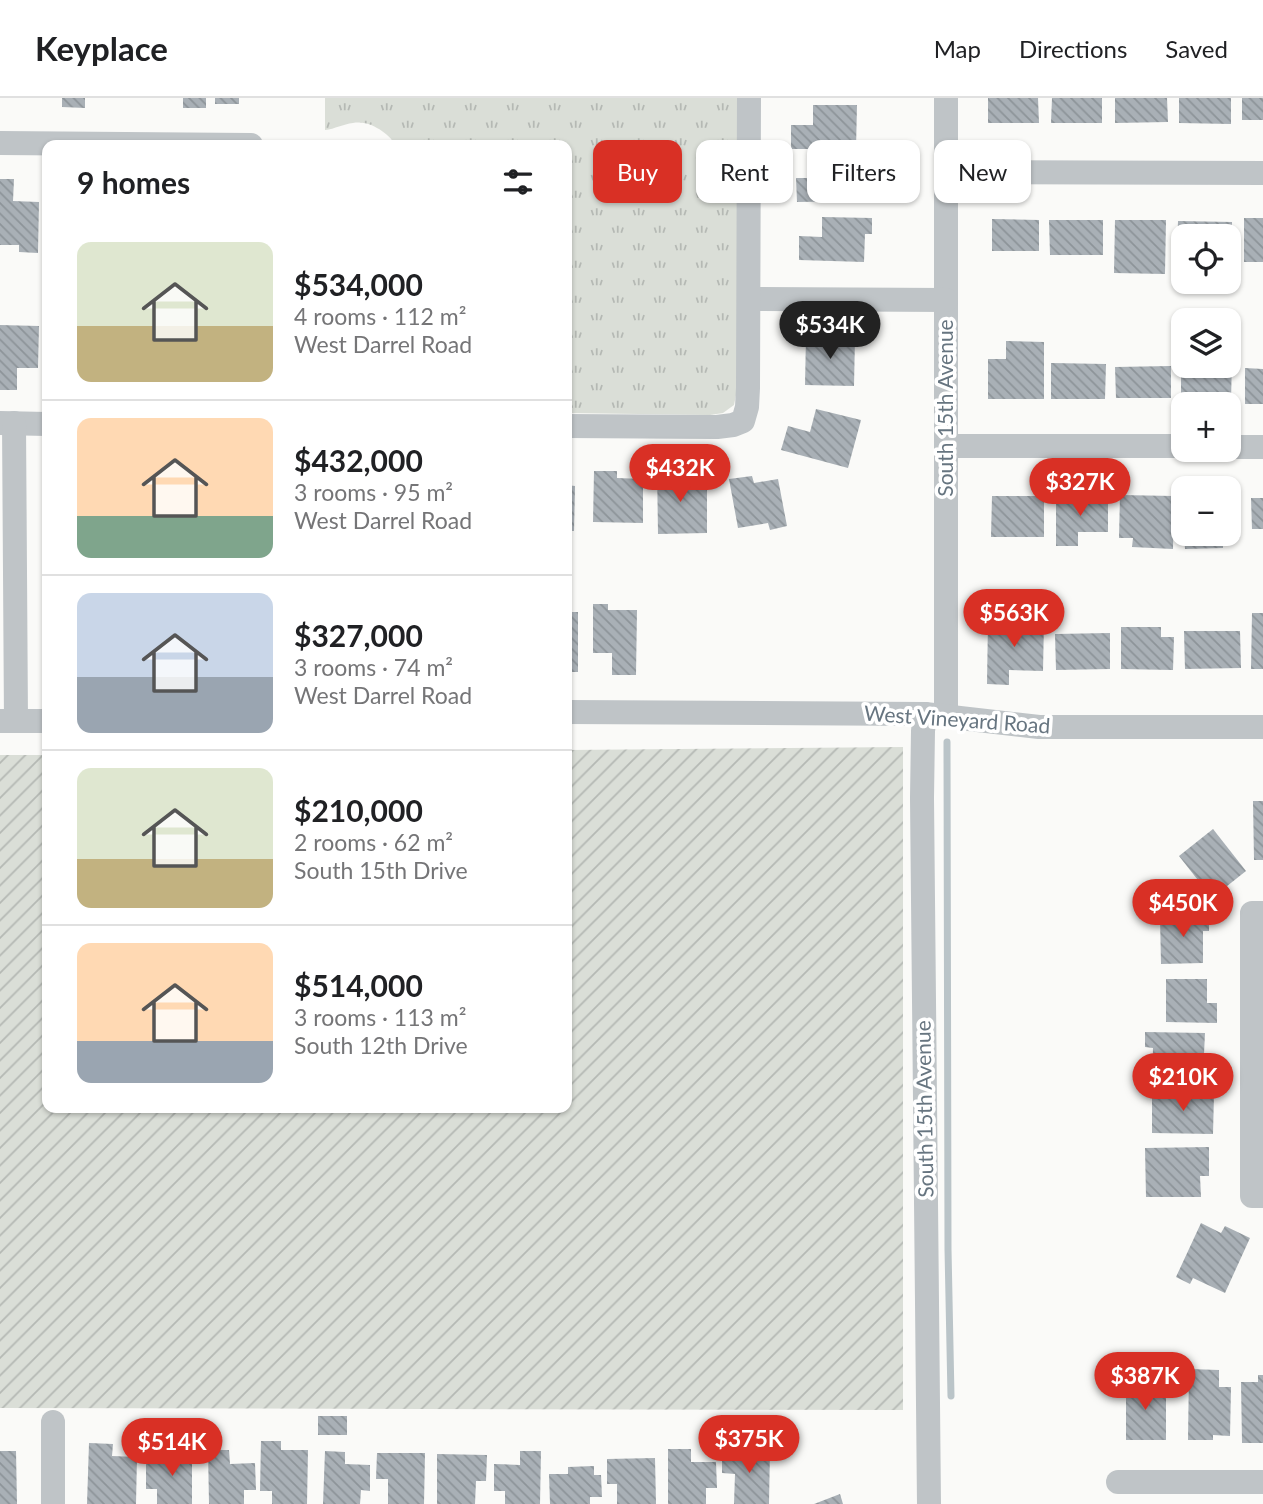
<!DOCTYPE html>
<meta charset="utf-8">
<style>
:root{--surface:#fff;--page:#f2f2f2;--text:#202124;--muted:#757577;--line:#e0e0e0;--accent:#d93025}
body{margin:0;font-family:Lato,sans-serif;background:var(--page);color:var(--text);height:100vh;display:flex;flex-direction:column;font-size:26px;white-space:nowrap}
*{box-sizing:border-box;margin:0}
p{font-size:23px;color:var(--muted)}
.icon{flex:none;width:38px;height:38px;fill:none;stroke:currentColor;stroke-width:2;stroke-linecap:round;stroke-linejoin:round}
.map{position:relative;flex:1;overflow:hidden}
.sheet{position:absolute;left:42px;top:42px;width:530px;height:973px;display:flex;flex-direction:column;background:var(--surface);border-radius:14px;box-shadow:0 2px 5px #0004}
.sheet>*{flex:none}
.banner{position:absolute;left:593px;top:42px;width:564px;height:63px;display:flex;gap:14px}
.controls{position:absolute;left:1171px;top:126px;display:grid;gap:14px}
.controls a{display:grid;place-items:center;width:70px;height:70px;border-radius:14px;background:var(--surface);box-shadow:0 2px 5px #0004;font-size:35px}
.price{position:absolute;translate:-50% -60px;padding:0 16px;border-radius:24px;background:var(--accent);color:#fff;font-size:23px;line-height:46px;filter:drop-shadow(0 2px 4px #0008)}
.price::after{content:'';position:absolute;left:50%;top:42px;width:21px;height:16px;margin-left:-10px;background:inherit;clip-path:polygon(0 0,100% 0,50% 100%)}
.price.on{background:#222;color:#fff}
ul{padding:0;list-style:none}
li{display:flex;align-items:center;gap:21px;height:175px;padding:0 35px}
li+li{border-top:2px solid var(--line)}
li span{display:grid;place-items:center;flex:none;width:196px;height:140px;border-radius:14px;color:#555}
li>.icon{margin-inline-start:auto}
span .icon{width:84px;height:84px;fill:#fffc;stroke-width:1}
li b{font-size:30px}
h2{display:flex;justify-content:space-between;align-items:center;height:84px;padding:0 35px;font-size:30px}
.chip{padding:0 24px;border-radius:14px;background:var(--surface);box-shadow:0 2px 5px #0004;font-size:24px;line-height:63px}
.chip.on{background:var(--accent);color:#fff}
header{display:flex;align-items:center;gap:42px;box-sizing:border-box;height:98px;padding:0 35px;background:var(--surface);border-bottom:2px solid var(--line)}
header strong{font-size:33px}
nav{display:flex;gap:38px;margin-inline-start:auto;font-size:24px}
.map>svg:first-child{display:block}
</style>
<header>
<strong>Keyplace</strong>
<nav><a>Map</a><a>Directions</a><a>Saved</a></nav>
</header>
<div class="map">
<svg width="1263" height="1406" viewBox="0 0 1263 1406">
<defs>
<pattern id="grass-tufts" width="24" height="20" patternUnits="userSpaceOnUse" patternTransform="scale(1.75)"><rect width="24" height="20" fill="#daded7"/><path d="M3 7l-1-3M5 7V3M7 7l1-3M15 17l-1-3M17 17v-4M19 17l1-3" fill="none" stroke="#b5b9b4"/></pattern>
<pattern id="garden-furrows" width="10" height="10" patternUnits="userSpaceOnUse" patternTransform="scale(1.75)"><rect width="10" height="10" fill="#daded7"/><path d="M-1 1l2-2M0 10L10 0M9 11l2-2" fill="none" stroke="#b5b9b4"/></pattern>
<pattern id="building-back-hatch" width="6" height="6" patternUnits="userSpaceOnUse" patternTransform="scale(1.75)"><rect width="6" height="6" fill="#a9b0b6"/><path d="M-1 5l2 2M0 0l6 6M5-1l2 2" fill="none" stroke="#8d9499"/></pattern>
</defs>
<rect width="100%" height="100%" fill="#fafaf8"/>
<path fill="url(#grass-tufts)" d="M325 0H739L737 292 734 307 723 315 710 317 567 315V47H396C387 34 369 22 353 25 343 26 335 31 325 32Z"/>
<polygon fill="url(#garden-furrows)" points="903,649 903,1312 0,1310 0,657 47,657 47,1010 567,1010 567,652"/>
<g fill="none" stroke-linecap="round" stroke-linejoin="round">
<polyline stroke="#bac4c8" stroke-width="7" points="947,644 948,1151 951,1298"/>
</g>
<g fill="url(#building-back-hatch)">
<polygon points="62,0 85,0 85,10 62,9"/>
<rect x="183" y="0" width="23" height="10"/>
<rect x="215" y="0" width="24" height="6"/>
<polygon points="988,0 1038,0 1039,25 988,25"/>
<polygon points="1052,0 1102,0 1102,25 1051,25"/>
<polygon points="1115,0 1167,0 1168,24 1115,25"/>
<polygon points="1179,0 1231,0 1231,26 1179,25"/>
<rect x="1242" y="0" width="21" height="22"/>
<polygon points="813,7 857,7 856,51 791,51 791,27 813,27"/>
<polygon points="859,59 859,103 797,104 796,80 808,80 808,60"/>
<polygon points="0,81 14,81 13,103 39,104 38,155 19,154 19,147 0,147"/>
<polygon points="822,119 872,120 872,136 865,136 864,164 799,162 799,138 822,139"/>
<rect x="1244" y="120" width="19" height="44"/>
<polygon points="992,121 1039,122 1039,153 992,153"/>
<polygon points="1049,122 1103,122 1103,157 1050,157"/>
<polygon points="1115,122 1166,122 1165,176 1114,175"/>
<polygon points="1178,123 1232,124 1232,158 1228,158 1228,138 1183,138 1183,157 1177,157"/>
<polygon points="0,227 39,228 38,270 17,270 17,292 0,292"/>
<polygon points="806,238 855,240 854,288 805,287"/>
<polygon points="1006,243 1044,244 1044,301 988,301 988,261 1006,261"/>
<polygon points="1228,262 1232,262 1231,303 1181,302 1181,268 1228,268"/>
<polygon points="1051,265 1106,266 1105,301 1051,301"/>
<polygon points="1171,268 1171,300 1116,300 1115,269"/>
<polygon points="1245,270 1263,271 1263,306 1245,306"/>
<polygon points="816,311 861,322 848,370 781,352 788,328 810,334"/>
<polygon points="657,367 681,367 682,389 707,389 707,435 658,436"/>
<polygon points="594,373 617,373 617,380 643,381 643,425 593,424"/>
<polygon points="752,378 754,385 778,381 787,428 770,432 768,425 738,430 729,381"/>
<polygon points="567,387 575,388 574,433 567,433"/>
<polygon points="1120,397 1174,398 1173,451 1132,449 1133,440 1119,440"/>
<polygon points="992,398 1044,398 1044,439 991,439"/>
<polygon points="1228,398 1239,398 1240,440 1223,441 1223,450 1185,451 1184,436 1228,436"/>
<polygon points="1108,399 1108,434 1078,434 1078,448 1056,448 1056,400"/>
<polygon points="1251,400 1263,400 1263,431 1252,431"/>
<polygon points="593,506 608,506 608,512 637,512 636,577 612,577 612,555 593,555"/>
<rect x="567" y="514" width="11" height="60"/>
<polygon points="1252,515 1263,515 1263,571 1251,571"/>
<polygon points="988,522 1044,523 1043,573 1009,572 1009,587 987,586"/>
<polygon points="1121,529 1161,529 1161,539 1174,539 1173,572 1121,571"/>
<polygon points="1184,533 1240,533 1241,570 1185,571"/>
<polygon points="1110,535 1110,571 1056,572 1055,536"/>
<polygon points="1253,703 1263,703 1263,762 1254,762"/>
<polygon points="1213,731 1246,773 1212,800 1179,758"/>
<polygon points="1209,818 1209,833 1203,833 1203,865 1161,866 1160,819"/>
<polygon points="1166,881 1207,881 1207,905 1217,905 1217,925 1166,924"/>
<polygon points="1145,934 1205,935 1204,956 1213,956 1213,984 1152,983 1153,950 1145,949"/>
<polygon points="1152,995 1214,996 1213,1036 1152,1035"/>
<polygon points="1209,1049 1209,1078 1200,1078 1201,1099 1146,1099 1145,1050"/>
<polygon points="1201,1125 1221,1135 1225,1128 1250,1140 1225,1195 1193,1180 1190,1186 1176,1179"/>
<polygon points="1189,1271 1219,1272 1219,1289 1231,1289 1230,1338 1213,1337 1213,1342 1188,1342"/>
<polygon points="1258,1277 1263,1277 1263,1345 1242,1345 1241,1284 1258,1284"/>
<polygon points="1126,1282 1153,1282 1153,1294 1166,1294 1166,1342 1126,1342"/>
<rect x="318" y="1318" width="29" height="19"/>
<polygon points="261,1343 281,1343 281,1352 308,1352 307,1406 272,1406 272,1393 260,1393"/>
<polygon points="89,1345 113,1346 112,1358 137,1359 136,1406 87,1406"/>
<polygon points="668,1351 691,1351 691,1364 716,1364 717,1390 706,1390 706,1406 668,1406"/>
<polygon points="722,1351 770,1352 769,1406 734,1406 735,1376 722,1375"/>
<polygon points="208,1352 229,1352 230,1366 255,1365 256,1392 244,1392 244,1406 209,1406"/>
<polygon points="0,1353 16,1353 17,1406 0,1406"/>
<polygon points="192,1353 192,1406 157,1406 157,1391 146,1391 146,1366 157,1366 157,1354"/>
<polygon points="325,1353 345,1354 345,1366 370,1367 370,1393 361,1392 360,1406 323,1406"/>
<polygon points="520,1353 541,1353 540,1406 505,1406 505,1393 494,1393 494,1366 520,1367"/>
<polygon points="377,1355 425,1355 424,1406 388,1406 388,1381 376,1381"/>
<polygon points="437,1356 487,1357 486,1383 476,1383 475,1406 437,1406"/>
<polygon points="655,1360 656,1406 617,1406 617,1386 607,1386 607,1361"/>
<polygon points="594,1368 594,1377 601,1377 602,1399 590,1399 590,1406 550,1406 549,1376 568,1376 568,1369"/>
<polygon points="840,1396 843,1406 814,1406"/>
</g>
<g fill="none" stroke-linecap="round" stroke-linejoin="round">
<g stroke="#bfc4c7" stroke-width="24">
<polyline points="946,0 946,619"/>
<polyline points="0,45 251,47"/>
<polyline points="946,74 1263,75"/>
<polyline points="749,201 946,202"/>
<polyline points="0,325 47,326"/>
<polyline points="14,325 16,623"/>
<polyline points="567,328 717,329 733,327 743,323 747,309 748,290 749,0"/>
<polyline points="946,348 1183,348"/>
<polyline points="1228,349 1263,349"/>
<polyline points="567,614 925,616 1039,629 1263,629"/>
<polyline points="925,616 923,633 922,700 929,1406"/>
<polyline points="1,623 47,623"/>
<polyline points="1263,815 1252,815 1252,1098 1263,1098"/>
<polyline points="53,1324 53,1406"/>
<polyline points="1118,1384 1263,1384"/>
</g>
</g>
<g text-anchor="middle" stroke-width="7" stroke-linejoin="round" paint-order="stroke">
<g font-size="21" fill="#677580" stroke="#fff">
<text transform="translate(946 310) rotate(-90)" y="7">South 15th Avenue</text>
<text transform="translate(957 622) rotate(4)" y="7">West Vineyard Road</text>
<text transform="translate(925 1011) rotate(-91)" y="7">South 15th Avenue</text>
</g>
</g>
</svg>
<div class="controls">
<a><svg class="icon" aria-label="locate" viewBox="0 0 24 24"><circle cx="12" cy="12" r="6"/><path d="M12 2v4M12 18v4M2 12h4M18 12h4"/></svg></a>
<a><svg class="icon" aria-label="layers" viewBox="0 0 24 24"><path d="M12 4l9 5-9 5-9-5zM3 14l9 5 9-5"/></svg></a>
<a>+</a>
<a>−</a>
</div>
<b class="price on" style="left:830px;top:263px">$534K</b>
<b class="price" style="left:680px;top:406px">$432K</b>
<b class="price" style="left:1080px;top:420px">$327K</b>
<b class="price" style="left:1014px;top:551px">$563K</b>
<b class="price" style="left:1183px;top:841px">$450K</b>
<b class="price" style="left:1183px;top:1015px">$210K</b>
<b class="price" style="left:1145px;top:1314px">$387K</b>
<b class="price" style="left:749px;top:1377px">$375K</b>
<b class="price" style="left:172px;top:1380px">$514K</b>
<div class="banner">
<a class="chip on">Buy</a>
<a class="chip">Rent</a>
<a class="chip">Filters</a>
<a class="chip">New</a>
</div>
<section class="sheet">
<h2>9 homes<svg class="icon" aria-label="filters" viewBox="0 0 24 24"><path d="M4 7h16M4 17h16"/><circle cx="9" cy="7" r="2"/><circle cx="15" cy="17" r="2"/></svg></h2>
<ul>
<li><span style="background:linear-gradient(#dfe7d0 60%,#c2b280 0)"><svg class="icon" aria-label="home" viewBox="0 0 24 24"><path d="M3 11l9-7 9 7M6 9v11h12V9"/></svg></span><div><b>$534,000</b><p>4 rooms · 112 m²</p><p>West Darrel Road</p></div></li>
<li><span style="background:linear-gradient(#ffd9b3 70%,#7fa58c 0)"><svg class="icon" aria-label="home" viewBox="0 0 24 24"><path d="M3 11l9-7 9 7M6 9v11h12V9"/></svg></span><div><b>$432,000</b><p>3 rooms · 95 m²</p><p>West Darrel Road</p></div></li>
<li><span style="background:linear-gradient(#c9d6e8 60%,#9aa5b1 0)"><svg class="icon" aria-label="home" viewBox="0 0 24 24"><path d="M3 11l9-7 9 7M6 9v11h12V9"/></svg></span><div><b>$327,000</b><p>3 rooms · 74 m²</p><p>West Darrel Road</p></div></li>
<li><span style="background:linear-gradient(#dfe7d0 65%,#c2b280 0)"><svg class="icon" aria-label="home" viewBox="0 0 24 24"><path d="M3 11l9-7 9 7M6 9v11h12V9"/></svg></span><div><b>$210,000</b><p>2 rooms · 62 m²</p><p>South 15th Drive</p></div></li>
<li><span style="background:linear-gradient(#ffd9b3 70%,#9aa5b1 0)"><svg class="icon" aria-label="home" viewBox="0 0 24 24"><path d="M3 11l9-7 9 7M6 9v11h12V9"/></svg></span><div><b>$514,000</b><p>3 rooms · 113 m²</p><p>South 12th Drive</p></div></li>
</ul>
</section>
</div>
